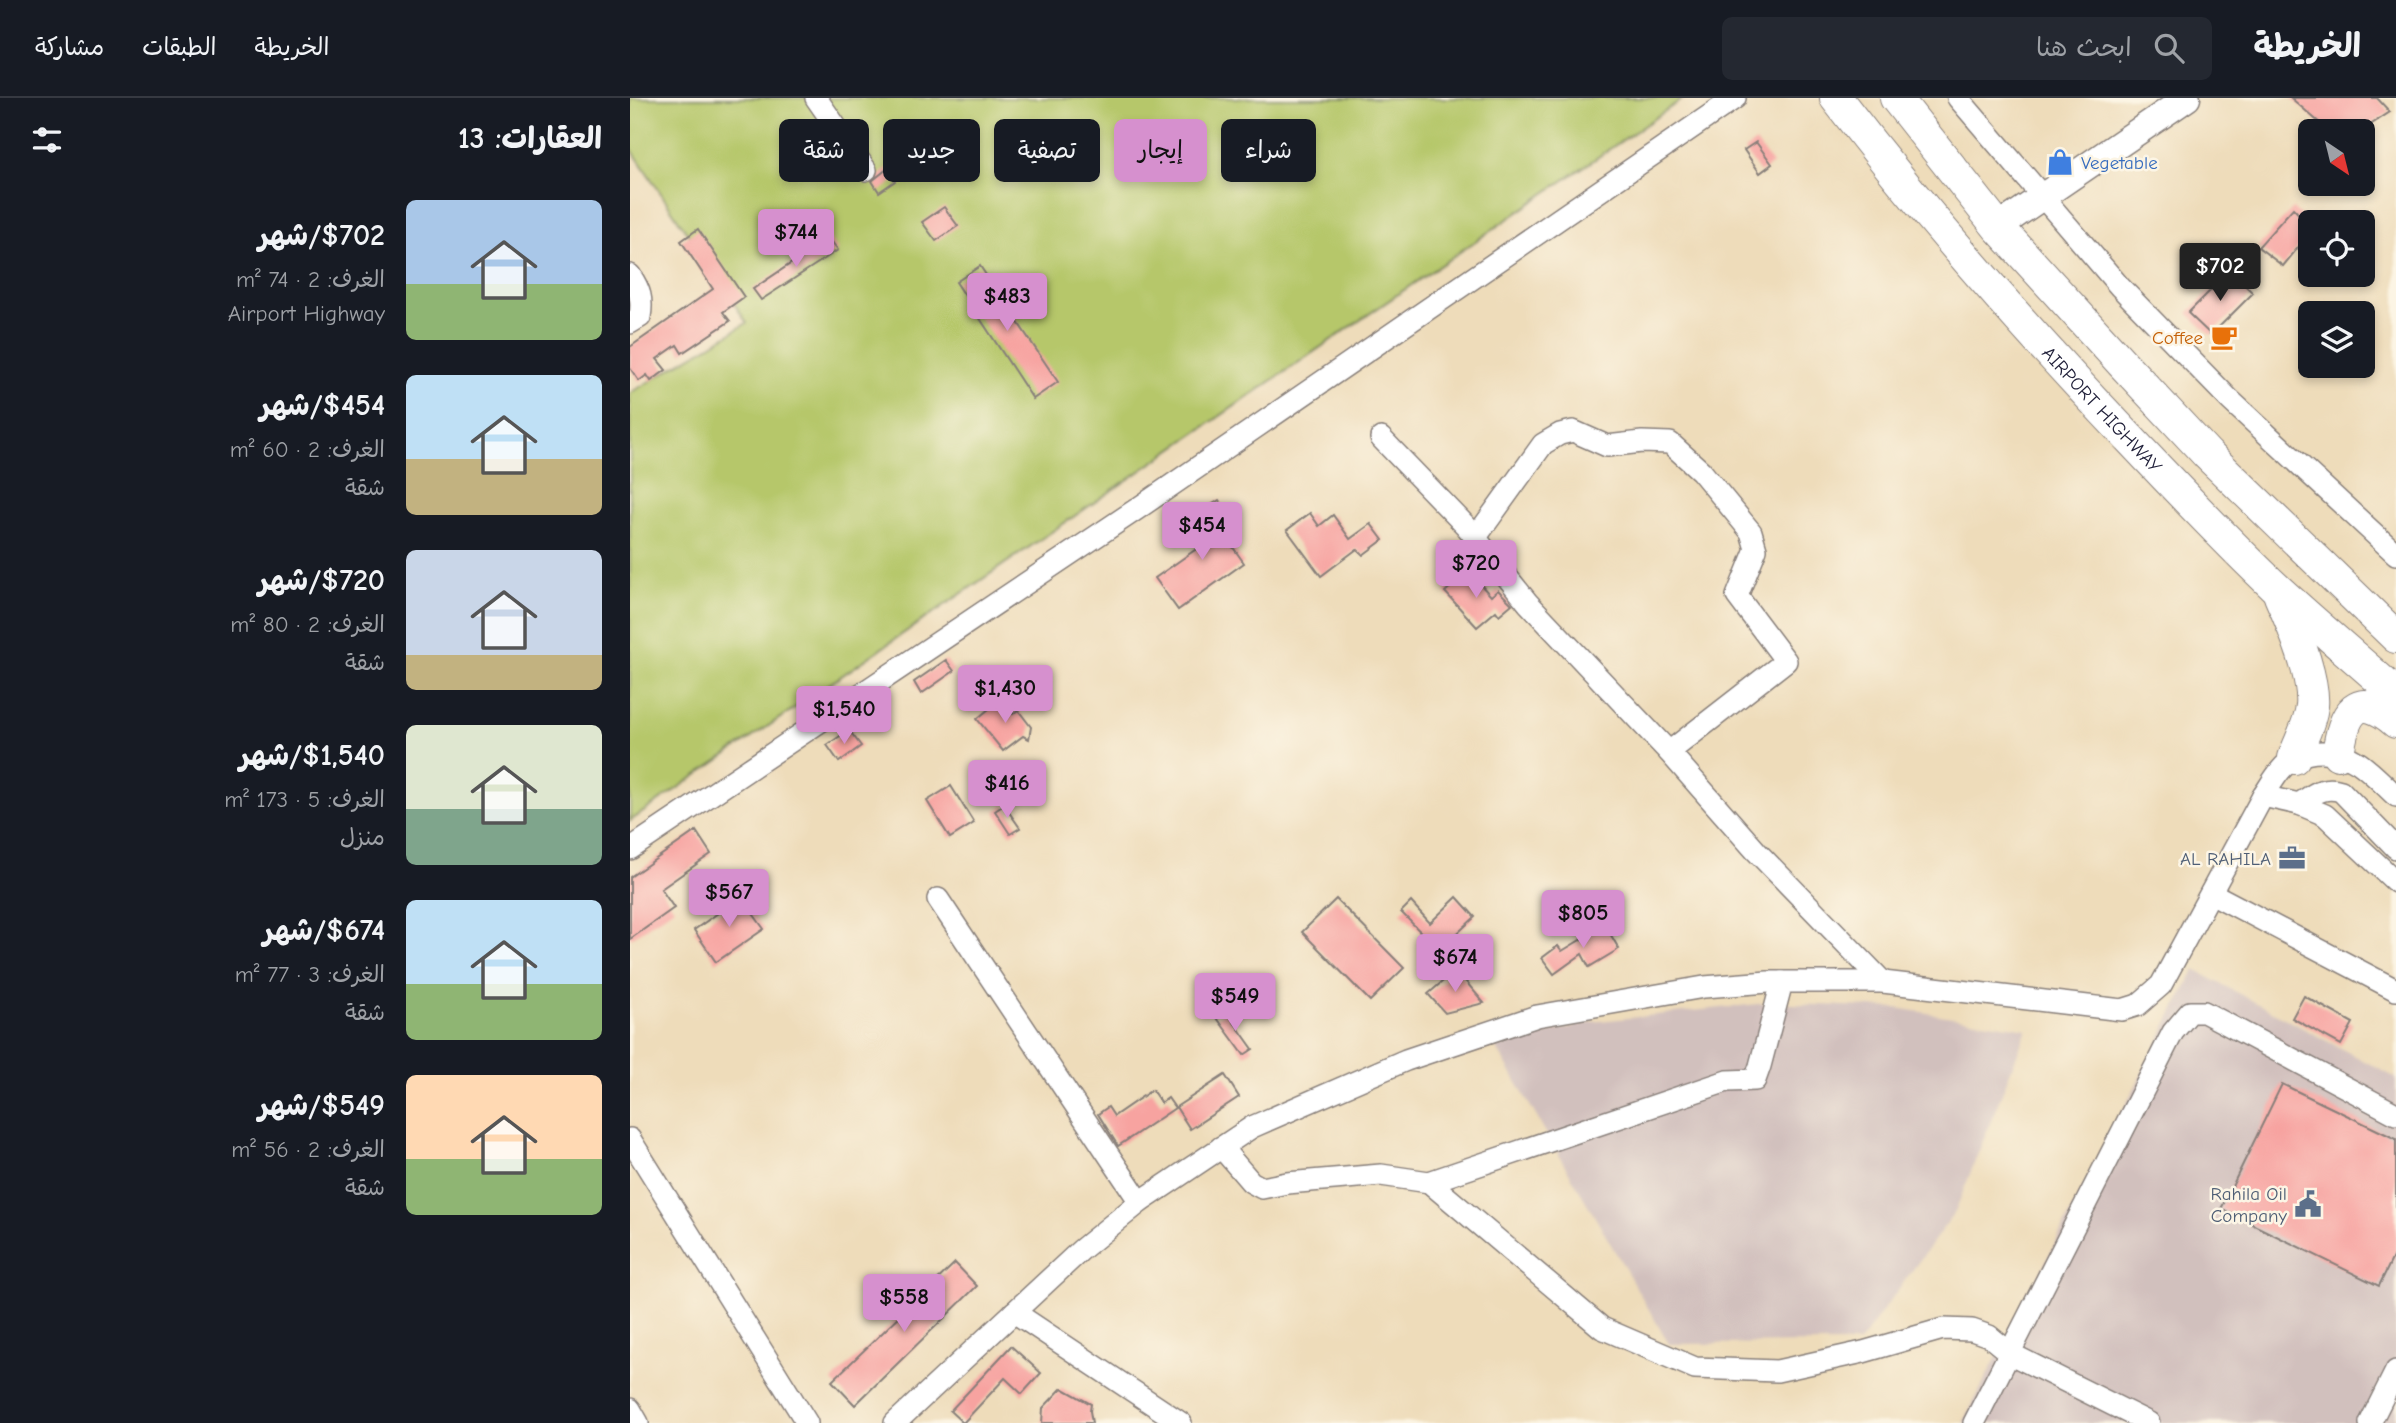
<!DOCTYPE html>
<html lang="ar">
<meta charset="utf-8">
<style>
:root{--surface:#171b24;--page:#242831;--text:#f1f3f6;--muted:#9ea1a6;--line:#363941;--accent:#d690ce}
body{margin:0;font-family:"Comic Neue","Playpen Sans Arabic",sans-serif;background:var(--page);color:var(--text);direction:rtl;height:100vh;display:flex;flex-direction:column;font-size:26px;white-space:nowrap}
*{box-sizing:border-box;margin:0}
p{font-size:23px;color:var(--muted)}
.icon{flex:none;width:38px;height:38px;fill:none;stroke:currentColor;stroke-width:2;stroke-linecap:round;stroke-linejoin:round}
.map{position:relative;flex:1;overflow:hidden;direction:ltr}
.panel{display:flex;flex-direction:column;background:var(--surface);width:630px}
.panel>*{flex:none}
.top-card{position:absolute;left:21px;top:21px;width:665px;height:63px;direction:rtl;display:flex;gap:14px}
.needle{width:46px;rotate:145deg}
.fabs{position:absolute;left:1668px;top:21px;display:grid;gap:14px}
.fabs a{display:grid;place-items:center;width:77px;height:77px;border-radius:10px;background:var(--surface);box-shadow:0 4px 10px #0003;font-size:35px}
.price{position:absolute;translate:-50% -60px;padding:0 16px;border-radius:7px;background:var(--accent);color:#111;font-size:23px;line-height:46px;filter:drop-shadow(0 2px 4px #0008)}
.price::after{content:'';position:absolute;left:50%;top:42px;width:21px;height:16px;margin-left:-10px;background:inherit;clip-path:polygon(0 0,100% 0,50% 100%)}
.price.current{background:#222;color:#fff}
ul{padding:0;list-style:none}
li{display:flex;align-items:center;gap:21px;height:175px;padding:0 28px}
li span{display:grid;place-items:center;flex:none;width:196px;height:140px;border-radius:10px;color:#555}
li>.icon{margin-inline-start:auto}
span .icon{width:84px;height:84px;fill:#fffc;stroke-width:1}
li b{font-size:30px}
h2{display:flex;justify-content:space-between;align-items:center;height:84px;padding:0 28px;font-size:30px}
.tag{padding:0 24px;border-radius:10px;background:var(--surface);box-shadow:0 4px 10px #0003;font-size:24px;line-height:63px}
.tag.current{background:var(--accent);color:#111}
header{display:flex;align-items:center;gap:42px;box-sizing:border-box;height:98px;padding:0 35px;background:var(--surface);border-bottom:2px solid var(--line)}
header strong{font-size:33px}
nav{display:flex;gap:38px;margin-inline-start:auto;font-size:24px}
.search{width:490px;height:63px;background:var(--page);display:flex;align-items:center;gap:18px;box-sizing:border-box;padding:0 24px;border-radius:10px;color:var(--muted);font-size:26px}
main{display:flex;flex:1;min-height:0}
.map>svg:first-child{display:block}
</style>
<header>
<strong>الخريطة</strong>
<div class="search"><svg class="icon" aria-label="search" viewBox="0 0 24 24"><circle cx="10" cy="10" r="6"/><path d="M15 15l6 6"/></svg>ابحث هنا</div>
<nav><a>الخريطة</a><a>الطبقات</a><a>مشاركة</a></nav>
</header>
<main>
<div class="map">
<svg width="1766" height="1325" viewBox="0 0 1766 1325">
<rect width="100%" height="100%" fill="#fcf5e5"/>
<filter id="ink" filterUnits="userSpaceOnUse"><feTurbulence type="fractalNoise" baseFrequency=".0143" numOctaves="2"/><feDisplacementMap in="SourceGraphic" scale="14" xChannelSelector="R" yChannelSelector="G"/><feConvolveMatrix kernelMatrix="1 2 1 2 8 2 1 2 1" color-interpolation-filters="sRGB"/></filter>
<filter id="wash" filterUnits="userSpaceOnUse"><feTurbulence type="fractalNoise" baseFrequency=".00686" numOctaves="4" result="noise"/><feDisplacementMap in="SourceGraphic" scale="28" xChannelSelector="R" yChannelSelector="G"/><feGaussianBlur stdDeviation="1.57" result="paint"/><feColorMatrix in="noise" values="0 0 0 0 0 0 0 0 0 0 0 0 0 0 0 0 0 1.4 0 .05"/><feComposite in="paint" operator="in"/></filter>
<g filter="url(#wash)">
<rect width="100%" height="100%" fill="#eedcba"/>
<g fill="#d1c0bd">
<polygon points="1565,872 1766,980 1766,1325 1333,1325"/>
<polygon points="1137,905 1266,910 1397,931 1325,1114 1229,1245 1039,1246 866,949 961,924"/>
</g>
<polygon fill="#b6c76a" stroke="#6c7452" stroke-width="2" points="0,0 1054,0 0,723 0,295 117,225 0,49"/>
<g id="blocks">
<g fill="#f7a3a0">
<polygon points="1661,0 1747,0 1760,14 1731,33 1699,33"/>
<polygon points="1126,44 1142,66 1130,75 1114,52"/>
<polygon points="257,71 265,83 249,94 242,83"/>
<polygon points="314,109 328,128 306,143 292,124"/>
<polygon points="1663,110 1680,128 1680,135 1653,168 1628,149"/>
<polygon points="68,131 114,199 93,214 100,223 52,255 47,247 27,261 36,272 21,283 17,277 9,283 0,270 0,249 83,191 51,143"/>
<polygon points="199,140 208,152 131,202 123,191"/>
<polygon points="350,168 428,284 403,301 326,184"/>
<polygon points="1600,173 1623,195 1581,237 1558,215"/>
<polygon points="589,402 599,416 586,425 614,465 548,512 525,480 582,440 566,417"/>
<polygon points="680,415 689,428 703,417 720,441 741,426 753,442 733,457 727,451 691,478 657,432"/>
<polygon points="838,473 861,498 868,492 882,506 869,517 866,513 847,529 815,494"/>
<polygon points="316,562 324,573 291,596 284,584"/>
<polygon points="371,601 383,616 388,612 401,629 399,641 393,638 373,653 347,621"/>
<polygon points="219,632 231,648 209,664 197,647"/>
<polygon points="321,688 344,725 320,740 297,703"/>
<polygon points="374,707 390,730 380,736 365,713"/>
<polygon points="66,733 81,756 31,791 44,810 0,841 0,779"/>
<polygon points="111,799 134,831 86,864 64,832"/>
<polygon points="827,799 845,819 819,843 832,856 822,866 771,814 781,804 800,825"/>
<polygon points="706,801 774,870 740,903 672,834"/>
<polygon points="975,827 989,851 959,869 952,856 924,876 912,860 928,848 932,853"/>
<polygon points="826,872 854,905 815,915 798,896"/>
<polygon points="1674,898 1723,925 1711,947 1662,920"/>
<polygon points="596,913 623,951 614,957 587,920"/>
<polygon points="595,977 609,999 560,1031 546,1009"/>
<polygon points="1652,986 1766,1041 1766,1153 1749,1188 1591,1111"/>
<polygon points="522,992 531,1005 538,1000 545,1010 488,1048 468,1016 478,1009 484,1018"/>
<polygon points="325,1165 347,1188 225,1307 202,1283"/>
<polygon points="381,1248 411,1275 392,1296 375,1280 333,1325 320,1313"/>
<polygon points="432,1290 461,1306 460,1313 462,1325 412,1325 413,1310"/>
</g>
</g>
</g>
<g filter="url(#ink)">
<use href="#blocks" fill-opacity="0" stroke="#887f7a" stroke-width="2"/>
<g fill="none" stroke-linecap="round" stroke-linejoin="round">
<defs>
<g id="minor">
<polyline points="186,0 236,72"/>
<polyline points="1328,0 1490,189 1600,302 1766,456"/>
<path d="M0 177C10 192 13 201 10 219L0 225"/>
<polyline points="751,340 836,428 898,505 1039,654 1126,753 1253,884"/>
<polyline points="846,439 913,346 930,336 943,333 977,348 1012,344 1040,345 1071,373 1121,434 1126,451 1107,498 1156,563 1039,654"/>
<polyline points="1633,698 1669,706 1695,717 1766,784"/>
<path d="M1669 706C1683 697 1693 687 1711 693L1766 750"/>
<polyline points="0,751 507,411 1105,0"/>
<polyline points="1581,795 1766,892"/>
<polyline points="308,801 510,1104"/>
<polyline points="0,1041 177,1325"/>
<polyline points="591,1049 621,1084 632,1090 657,1085 751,1077 799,1084 972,1230 1065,1270 1147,1273 1233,1254 1313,1231 1342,1232 1359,1238 1381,1256 1519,1325"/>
<polyline points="799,1084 1097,983 1125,982 1130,968 1152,884"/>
<polyline points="384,1214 551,1325"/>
<polyline points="0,1311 8,1325"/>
<path d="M265 1325 451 1152 510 1104 622 1029 776 962 907 918 1074 889 1138 884H1253L1492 912 1508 907 1531 887 1633 698C1642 685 1651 667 1665 660 1685 650 1711 653 1729 665 1742 674 1754 687 1766 698"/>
<polyline points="1344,1325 1543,934 1560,914 1574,914 1766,1016"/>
<polyline points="1740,1325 1766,1273"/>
</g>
<polyline id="major" points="1368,129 1557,0"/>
<g id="highway">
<path id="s1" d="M1206 0C1297 119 1396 232 1499 340 1547 391 1596 443 1647 491 1686 527 1727 561 1766 596"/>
<polyline points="1266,0 1368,129 1492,265 1578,357 1766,539"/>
<path d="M1650 498C1662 525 1685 579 1682 608 1680 626 1670 643 1664 660"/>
<path d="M1708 656C1714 615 1726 590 1766 624"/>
</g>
</defs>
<use href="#minor" stroke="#887f7a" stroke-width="24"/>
<use href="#major" stroke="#887f7a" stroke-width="29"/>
<use href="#highway" stroke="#887f7a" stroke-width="34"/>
<use href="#minor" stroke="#fff" stroke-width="21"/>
<use href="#major" stroke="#fff" stroke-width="26"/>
<use href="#highway" stroke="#fff" stroke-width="32"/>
</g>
</g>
<defs>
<symbol id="shop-bare" viewBox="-9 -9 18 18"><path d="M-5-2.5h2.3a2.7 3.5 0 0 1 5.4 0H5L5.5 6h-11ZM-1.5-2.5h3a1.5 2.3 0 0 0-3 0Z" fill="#3f7fe0" stroke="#fcf5e5" stroke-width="2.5" paint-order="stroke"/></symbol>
<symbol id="cafe-bare" viewBox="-9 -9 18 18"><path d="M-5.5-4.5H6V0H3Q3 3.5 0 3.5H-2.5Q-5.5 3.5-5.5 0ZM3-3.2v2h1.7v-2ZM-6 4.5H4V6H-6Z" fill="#e8710a" stroke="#fcf5e5" stroke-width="2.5" paint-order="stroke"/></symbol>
<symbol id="office-bare" viewBox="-9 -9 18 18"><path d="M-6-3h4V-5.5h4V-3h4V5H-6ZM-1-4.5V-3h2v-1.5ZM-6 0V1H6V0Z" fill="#5c6f8a" stroke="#fcf5e5" stroke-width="2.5" paint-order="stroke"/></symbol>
<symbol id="civic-bare" viewBox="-9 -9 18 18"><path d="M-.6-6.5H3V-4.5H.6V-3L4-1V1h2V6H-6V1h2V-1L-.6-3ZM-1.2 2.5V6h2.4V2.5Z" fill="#5c6f8a" stroke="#fcf5e5" stroke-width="2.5" paint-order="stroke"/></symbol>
</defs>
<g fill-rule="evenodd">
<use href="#shop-bare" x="1411" y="45" width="38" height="38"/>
<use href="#cafe-bare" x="1575" y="220" width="38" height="38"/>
<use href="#office-bare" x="1643" y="741" width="38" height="38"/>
<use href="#civic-bare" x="1659" y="1087" width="38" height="38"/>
</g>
<g text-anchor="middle" stroke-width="5" stroke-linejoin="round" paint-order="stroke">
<g font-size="19" fill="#366cbe" stroke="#fcf5e5" text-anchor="start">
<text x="1451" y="71">Vegetable</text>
</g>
<g font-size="19" fill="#c56008" stroke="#fcf5e5" text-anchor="end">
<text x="1573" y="246">Coffee</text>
</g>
<g font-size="19" fill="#22223b" stroke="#fcf5e5">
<text dy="7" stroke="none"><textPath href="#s1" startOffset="410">AIRPORT HIGHWAY</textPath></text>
</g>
<g font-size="19" fill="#4e5e75" stroke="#fcf5e5" text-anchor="end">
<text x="1641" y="767">AL RAHILA</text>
<text x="1657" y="1102">Rahila Oil<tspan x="1657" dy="22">Company</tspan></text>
</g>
</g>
</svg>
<div class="fabs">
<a><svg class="needle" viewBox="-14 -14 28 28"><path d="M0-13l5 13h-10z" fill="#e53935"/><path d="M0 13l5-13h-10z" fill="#9ea1a6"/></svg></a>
<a><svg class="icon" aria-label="locate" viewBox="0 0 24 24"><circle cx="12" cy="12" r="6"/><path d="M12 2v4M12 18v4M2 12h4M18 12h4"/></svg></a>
<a><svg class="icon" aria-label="layers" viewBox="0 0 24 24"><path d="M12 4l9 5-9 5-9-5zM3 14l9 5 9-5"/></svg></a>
</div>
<b class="price" style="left:166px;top:171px">$744</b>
<b class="price current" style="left:1590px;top:205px">$702</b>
<b class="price" style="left:377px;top:235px">$483</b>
<b class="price" style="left:572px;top:464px">$454</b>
<b class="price" style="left:846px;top:502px">$720</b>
<b class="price" style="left:375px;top:627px">$1,430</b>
<b class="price" style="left:214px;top:648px">$1,540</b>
<b class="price" style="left:377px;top:722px">$416</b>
<b class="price" style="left:99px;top:831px">$567</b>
<b class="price" style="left:953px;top:852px">$805</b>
<b class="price" style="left:825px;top:896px">$674</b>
<b class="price" style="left:605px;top:935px">$549</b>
<b class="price" style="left:274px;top:1236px">$558</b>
<div class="top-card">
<a class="tag">شراء</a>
<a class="tag current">إيجار</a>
<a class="tag">تصفية</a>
<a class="tag">جديد</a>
<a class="tag">شقة</a>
</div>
</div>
<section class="panel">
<h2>العقارات: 13<svg class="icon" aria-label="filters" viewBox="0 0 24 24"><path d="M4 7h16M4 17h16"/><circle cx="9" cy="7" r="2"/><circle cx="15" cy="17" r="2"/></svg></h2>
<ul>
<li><span style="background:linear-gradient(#a9c7e8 60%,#8fb573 0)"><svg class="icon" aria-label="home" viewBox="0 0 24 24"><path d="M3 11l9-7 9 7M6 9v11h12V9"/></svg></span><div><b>$702/شهر</b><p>الغرف: 2 · 74 m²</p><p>Airport Highway</p></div></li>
<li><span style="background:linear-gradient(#bfe0f5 60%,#c2b280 0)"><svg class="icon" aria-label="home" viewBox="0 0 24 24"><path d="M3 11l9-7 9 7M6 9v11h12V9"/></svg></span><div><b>$454/شهر</b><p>الغرف: 2 · 60 m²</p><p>شقة</p></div></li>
<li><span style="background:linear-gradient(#c9d6e8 75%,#c2b280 0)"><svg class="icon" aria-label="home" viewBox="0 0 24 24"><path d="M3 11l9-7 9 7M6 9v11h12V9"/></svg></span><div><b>$720/شهر</b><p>الغرف: 2 · 80 m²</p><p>شقة</p></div></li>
<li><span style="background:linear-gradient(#dfe7d0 60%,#7fa58c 0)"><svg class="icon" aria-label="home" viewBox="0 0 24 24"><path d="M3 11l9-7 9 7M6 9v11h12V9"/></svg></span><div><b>$1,540/شهر</b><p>الغرف: 5 · 173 m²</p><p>منزل</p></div></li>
<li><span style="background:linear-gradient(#bfe0f5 60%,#8fb573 0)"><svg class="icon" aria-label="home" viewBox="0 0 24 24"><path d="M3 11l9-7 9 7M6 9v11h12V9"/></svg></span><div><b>$674/شهر</b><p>الغرف: 3 · 77 m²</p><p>شقة</p></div></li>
<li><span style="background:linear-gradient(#ffd9b3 60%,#8fb573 0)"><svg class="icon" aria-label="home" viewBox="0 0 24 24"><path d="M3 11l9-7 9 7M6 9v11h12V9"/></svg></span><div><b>$549/شهر</b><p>الغرف: 2 · 56 m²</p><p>شقة</p></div></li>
</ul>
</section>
</main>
